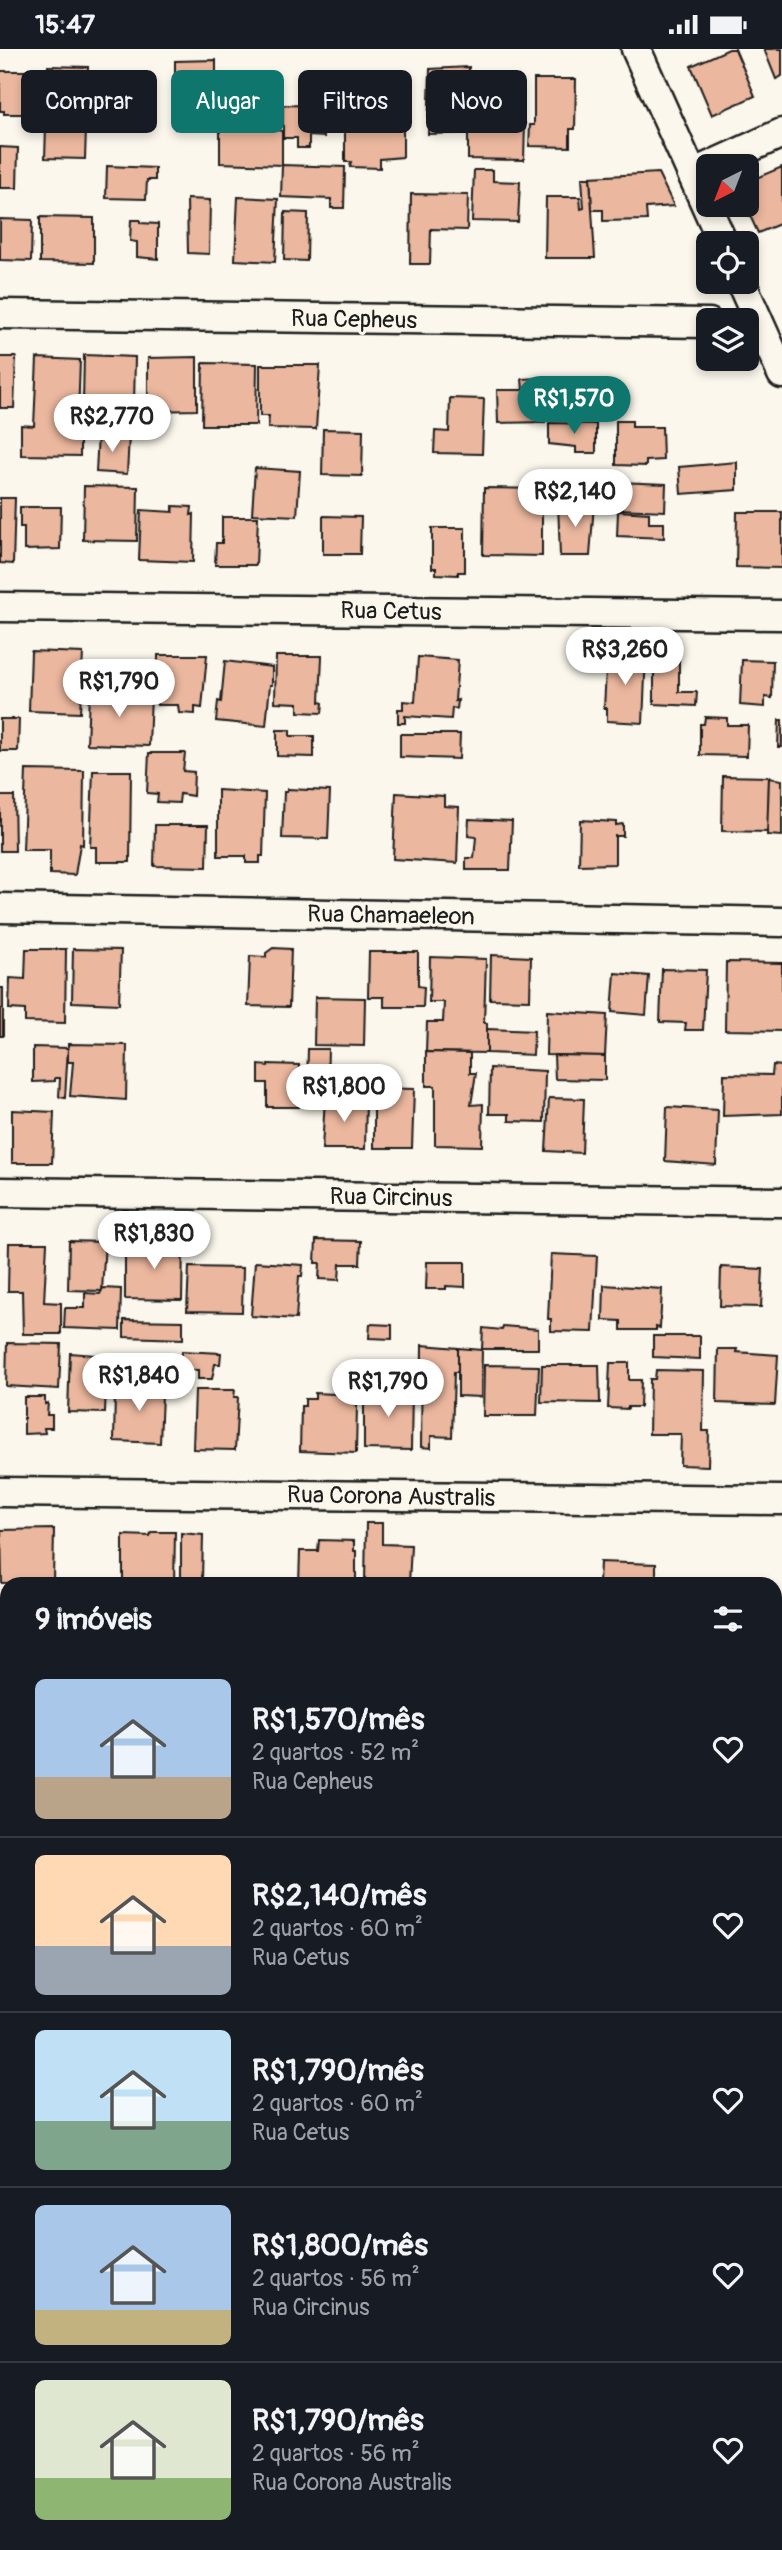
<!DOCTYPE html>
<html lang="pt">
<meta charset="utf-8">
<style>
:root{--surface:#171b24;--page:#242831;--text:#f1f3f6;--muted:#9ea1a6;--line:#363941;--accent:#0f766e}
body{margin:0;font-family:Pangolin,sans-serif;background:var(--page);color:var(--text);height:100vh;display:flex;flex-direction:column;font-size:26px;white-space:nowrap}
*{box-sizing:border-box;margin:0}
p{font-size:23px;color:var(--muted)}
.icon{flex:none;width:38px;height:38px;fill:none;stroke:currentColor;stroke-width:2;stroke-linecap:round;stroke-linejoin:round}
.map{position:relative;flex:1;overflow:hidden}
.side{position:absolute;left:0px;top:1528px;width:782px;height:975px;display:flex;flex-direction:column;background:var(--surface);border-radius:21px 21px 0 0;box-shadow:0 4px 10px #0003}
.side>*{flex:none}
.banner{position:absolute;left:21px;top:21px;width:740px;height:63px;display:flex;gap:14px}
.needle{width:46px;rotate:222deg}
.fabs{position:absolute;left:696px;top:105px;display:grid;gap:14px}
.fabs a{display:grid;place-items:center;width:63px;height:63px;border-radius:10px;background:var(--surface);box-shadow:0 4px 10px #0003;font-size:35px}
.price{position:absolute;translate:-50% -60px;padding:0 16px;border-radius:24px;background:#fff;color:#222;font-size:23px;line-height:46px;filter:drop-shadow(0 2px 4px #0008)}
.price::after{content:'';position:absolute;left:50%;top:42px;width:21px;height:16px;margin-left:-10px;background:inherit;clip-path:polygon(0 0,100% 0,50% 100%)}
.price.current{background:var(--accent);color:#fff}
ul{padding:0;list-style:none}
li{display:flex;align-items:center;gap:21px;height:175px;padding:0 35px}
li+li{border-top:2px solid var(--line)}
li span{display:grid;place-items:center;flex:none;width:196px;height:140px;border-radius:10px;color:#555}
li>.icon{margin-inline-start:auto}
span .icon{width:84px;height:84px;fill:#fffc;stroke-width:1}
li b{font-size:30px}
h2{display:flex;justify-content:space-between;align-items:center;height:84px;padding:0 35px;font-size:30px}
.tag{padding:0 24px;border-radius:10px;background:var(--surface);box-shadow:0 4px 10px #0003;font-size:24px;line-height:63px}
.tag.current{background:var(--accent);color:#fff}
.status{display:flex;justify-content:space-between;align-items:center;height:49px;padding:0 35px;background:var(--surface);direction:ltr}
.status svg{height:19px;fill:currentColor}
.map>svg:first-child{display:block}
</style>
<div class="status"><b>15:47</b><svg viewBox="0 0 49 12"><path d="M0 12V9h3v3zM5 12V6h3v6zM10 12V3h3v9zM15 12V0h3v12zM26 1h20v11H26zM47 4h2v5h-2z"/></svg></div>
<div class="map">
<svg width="782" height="2501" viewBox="0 0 782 2501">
<rect width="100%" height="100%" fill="#fbf7ec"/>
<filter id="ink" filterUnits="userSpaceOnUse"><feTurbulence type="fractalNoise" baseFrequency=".0143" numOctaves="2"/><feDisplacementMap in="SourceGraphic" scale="14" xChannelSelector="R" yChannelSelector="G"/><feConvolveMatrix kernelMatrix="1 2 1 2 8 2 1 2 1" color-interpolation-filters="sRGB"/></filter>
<g filter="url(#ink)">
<polygon fill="#f6e4d5" points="0,2044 7,2044 7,2496 215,2496 215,2501 0,2501"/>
<g fill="#ebb79e" stroke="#1c1c1c" stroke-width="2">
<polygon points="729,0 735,0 755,47 712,66 691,17"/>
<polygon points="764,0 782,0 782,27 776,30"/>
<polygon points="216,11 216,81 198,81 198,76 189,76 189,80 175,80 175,12"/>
<polygon points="48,17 88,18 85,110 45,109"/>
<polygon points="469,18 468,84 428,85 430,20"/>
<polygon points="0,22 25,22 23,65 4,65 4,62 0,62"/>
<polygon points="534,30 576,30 575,80 570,80 570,98 529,97 530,76 534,76"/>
<polygon points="345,54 366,54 366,74 403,77 403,108 380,110 380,119 350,118 351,113 345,113"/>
<polygon points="283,56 324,57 324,88 309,87 309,99 297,99 297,89 283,89"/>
<polygon points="468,73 525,74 524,111 468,110"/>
<polygon points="220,76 276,79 276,81 282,82 282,116 220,114"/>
<polygon points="0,98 18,99 17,139 0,139"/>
<polygon points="282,116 345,118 344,159 331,159 331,150 281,148"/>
<polygon points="107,117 155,119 155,131 147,131 146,150 106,149"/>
<polygon points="782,118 782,174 758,184 745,156 747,156 747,133"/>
<polygon points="474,121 493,121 493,132 520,133 518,173 472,172"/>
<polygon points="658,124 674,157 646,159 647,171 603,172 603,161 592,161 590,128"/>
<polygon points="582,129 590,129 595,209 545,209 546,148 580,148 581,160 584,159"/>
<polygon points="411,145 468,146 467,181 431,180 430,215 410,215"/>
<polygon points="238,148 278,150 275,213 235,211"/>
<polygon points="187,150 210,151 209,205 188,204"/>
<polygon points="285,163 308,164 307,212 284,211"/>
<polygon points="40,168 94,169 94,214 40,213"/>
<polygon points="0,170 32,171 31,212 0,211"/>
<polygon points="131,171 140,171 140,174 158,175 158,210 137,208 137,193 130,192"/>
<polygon points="84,306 135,308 134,356 131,355 130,379 109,379 110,355 83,354"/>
<polygon points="0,308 16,308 14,359 0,359"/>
<polygon points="197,308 197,361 148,362 148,309"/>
<polygon points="37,309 80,311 78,368 80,368 80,407 21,406 21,376 34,377"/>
<polygon points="203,314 257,315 256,376 202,376"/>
<polygon points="260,316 320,316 316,380 268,379 269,367 260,367"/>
<polygon points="540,329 541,365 545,365 545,373 498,374 497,341 523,341 522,330"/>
<polygon points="450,349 484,350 482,405 434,404 435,382 449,383"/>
<polygon points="616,372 632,372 632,378 662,378 663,411 646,412 646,417 616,416"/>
<polygon points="549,374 596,375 596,404 576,404 576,398 549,395"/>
<polygon points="323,380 363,381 362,427 322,426"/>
<polygon points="98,385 129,387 127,425 96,423"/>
<polygon points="737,413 737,441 681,445 679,418"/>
<polygon points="255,419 300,422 297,467 252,465"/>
<polygon points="618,433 666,435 665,462 618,460"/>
<polygon points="84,437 138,438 137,492 83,491"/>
<polygon points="484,439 542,440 542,507 483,506"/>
<polygon points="0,449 15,449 13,515 0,514"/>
<polygon points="558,454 594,455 590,507 560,507"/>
<polygon points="173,457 192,458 191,466 194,465 193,513 139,511 141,461 173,463"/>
<polygon points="20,458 61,458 60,500 24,501 24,478 20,478"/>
<polygon points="618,462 649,464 649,474 664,474 664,489 617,487"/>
<polygon points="737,463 782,463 782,519 736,518"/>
<polygon points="323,467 361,468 360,505 323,505"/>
<polygon points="222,468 258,468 256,516 215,516 216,494 222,494"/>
<polygon points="432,479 465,479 465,523 458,523 458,526 436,525 436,519 432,519"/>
<polygon points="31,602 83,604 80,664 29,662"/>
<polygon points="607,603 646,604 643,674 607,672 607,659 604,659"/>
<polygon points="654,605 679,605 679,643 697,643 696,657 654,655"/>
<polygon points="158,606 207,606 202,659 195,658 195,665 179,664 178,656 157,656"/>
<polygon points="276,607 322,607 320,653 323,654 322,664 298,663 298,654 275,653"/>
<polygon points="418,608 458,611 455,652 458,651 457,660 452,659 451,670 405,667 405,674 398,674 398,660 403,660 403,652 415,653"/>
<polygon points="742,611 773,612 772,649 765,648 765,658 740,656"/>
<polygon points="225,612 272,618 272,636 270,636 266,677 216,672 218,652 221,653"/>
<polygon points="89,644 151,645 149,697 87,695"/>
<polygon points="705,668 727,669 727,676 748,676 747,707 700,706 700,675 704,675"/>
<polygon points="0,670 19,670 18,702 0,702"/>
<polygon points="779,671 782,671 782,698 778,698"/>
<polygon points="277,681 290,681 290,687 314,687 314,708 277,707"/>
<polygon points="400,685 460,685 459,710 400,708"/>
<polygon points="149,704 185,704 183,722 194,723 193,747 180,745 179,754 157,753 158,745 147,744"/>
<polygon points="26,721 84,722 83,796 80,795 75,826 50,825 50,801 23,801"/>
<polygon points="93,722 131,722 130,813 96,813 96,798 90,798"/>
<polygon points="723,727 769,728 768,783 722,782"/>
<polygon points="769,729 782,731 782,787 767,786"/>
<polygon points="287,740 330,742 328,790 282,789 284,743 287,743"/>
<polygon points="218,741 265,744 263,807 260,807 260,814 246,814 246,807 218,807"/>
<polygon points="396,744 444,747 444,757 459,758 457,814 393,810"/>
<polygon points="0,747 14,747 15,802 0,802"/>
<polygon points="469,770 512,772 510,821 466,821 466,809 474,809 476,788 468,787"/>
<polygon points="580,771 616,773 616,776 623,775 623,787 615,787 615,815 579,816"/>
<polygon points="155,776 208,776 207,818 154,817"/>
<polygon points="273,899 291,900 289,958 248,957 250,907 266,908 266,904"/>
<polygon points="26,900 66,900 65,974 25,973 25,961 9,960 10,929 25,930"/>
<polygon points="73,900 121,901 119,955 72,953"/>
<polygon points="369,903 418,903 418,937 424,938 423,958 384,958 384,948 368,948"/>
<polygon points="491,906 531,908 530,951 490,950"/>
<polygon points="430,908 486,910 484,974 487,974 487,1004 426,1003 427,973 443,973 444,953 429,953"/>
<polygon points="726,913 782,914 782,982 725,981"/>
<polygon points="662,920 706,921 703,981 685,981 686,974 660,973"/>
<polygon points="615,924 649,927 646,966 612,963"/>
<rect x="0" y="939" width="3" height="48"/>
<polygon points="315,948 365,949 364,997 314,996"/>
<polygon points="547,962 607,966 605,1007 546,1006"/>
<polygon points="487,980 534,982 533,1006 487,1004"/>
<polygon points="68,995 127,996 126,1051 70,1047 73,1013 68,1013"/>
<polygon points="33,998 68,999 65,1049 59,1048 60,1029 55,1029 55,1032 33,1033"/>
<polygon points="308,1000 328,1000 327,1036 307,1036"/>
<polygon points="426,1003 470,1004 470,1024 476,1024 471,1056 483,1055 482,1097 435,1096 435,1037 426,1037"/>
<polygon points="554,1006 605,1007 605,1031 555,1030"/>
<polygon points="268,1015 299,1016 299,1058 267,1058 267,1034 259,1034 259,1016 268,1017"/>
<polygon points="773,1016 782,1017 782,1065 723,1067 724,1025 772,1026"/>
<polygon points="490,1019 545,1022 544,1073 509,1072 509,1065 489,1065"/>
<polygon points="374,1039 414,1040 412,1099 374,1099"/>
<polygon points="325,1048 366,1050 365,1100 322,1100"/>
<polygon points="549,1049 584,1050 582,1104 546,1102"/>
<polygon points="667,1058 718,1061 716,1116 665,1112"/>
<polygon points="12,1061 54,1063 52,1114 12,1114"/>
<polygon points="316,1191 361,1192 360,1215 340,1215 339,1231 319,1230 320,1214 315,1214"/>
<polygon points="69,1192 105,1193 102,1242 68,1241"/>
<polygon points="9,1194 47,1194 44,1253 61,1254 61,1285 23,1285 22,1242 8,1242"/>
<polygon points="125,1194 183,1194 182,1251 125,1250"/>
<polygon points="551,1205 597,1207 593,1283 551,1282 551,1270 548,1270"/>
<polygon points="255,1213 303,1216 302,1227 299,1227 296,1270 251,1267"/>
<polygon points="427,1213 465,1213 465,1238 446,1237 446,1240 426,1240"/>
<polygon points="189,1218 243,1219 242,1263 187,1262"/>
<polygon points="721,1218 763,1220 761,1258 720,1257"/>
<polygon points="604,1236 662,1240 660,1279 656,1278 656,1281 621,1281 621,1272 603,1271"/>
<polygon points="103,1239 121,1240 120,1281 64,1279 65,1259 85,1259 85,1244 100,1245"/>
<polygon points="124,1271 183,1272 183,1290 124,1288"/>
<polygon points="370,1275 392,1276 392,1290 369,1289"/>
<polygon points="503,1277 538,1280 538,1300 482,1300 483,1279 502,1281"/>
<polygon points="653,1287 700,1287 700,1310 653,1308"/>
<polygon points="7,1294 61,1295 59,1340 6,1337"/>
<polygon points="422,1296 458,1299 458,1323 454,1323 452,1388 431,1387 431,1399 421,1398"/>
<polygon points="458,1299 482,1301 481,1348 458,1347"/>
<polygon points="718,1300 737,1300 736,1303 778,1306 775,1356 717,1354"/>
<polygon points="182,1302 221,1304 220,1315 215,1315 212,1330 198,1330 198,1321 181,1321"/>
<polygon points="70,1304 107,1307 105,1364 68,1363"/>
<polygon points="610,1314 629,1314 629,1331 641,1331 640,1358 628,1358 628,1360 608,1359"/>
<polygon points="484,1316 539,1317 537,1367 483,1367"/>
<polygon points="542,1316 599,1316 600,1354 541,1353"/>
<polygon points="656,1321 704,1322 703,1382 709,1382 708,1417 680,1416 681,1385 649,1385 650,1330 655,1330"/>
<polygon points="146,1328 152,1328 151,1333 160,1333 160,1345 162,1345 160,1394 114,1392 115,1344 130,1345 130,1331 146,1332"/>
<polygon points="364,1340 412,1340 411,1401 364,1400"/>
<polygon points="195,1341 235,1341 234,1348 238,1348 235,1401 193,1400"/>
<polygon points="315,1344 355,1346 354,1356 357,1356 356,1404 300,1402 301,1357 305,1357 305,1350 315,1350"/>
<polygon points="24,1348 45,1348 45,1355 48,1354 47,1366 52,1366 52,1379 44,1379 45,1384 24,1385"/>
<polygon points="366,1474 382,1474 382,1495 411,1496 409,1535 365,1535"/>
<polygon points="54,1480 53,1533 2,1534 1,1481"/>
<polygon points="151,1483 175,1483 174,1535 123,1535 123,1486 150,1487"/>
<polygon points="181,1484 203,1486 202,1532 199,1532 199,1535 181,1535"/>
<polygon points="319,1491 354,1492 354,1502 356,1502 356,1535 299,1535 300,1502 318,1502"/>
<polygon points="600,1513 656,1515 656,1535 599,1535"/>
<rect x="775" y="1789" width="7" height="49"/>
<polygon points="2,1876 7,1877 7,1915 1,1914"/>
<rect x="775" y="1899" width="7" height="37"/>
<rect x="0" y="2095" width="7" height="88"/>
<rect x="775" y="2115" width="7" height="15"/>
<rect x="775" y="2130" width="7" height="47"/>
<polygon points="0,2259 7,2260 7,2403 0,2403"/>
<polygon points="775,2352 782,2353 782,2437 775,2437"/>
</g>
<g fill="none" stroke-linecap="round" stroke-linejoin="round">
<defs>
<g id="street">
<polyline points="636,0 723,194"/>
<polyline points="692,125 782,84"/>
<polyline points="741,233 782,325"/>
<polyline points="0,265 709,274"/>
<polyline points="0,558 782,566"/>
<polyline points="0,859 782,873"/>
<polyline points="0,1143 782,1153"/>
<polyline points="0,1443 782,1451"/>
<polyline points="0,1739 7,1739"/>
<polyline points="775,1743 782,1743"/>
<polyline points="775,2308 782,2307"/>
</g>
<g id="secondary">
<polyline points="0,2029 7,2029"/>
<polyline points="775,2037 782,2037"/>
</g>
</defs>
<use href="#street" stroke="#1c1c1c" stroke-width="33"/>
<use href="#secondary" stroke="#1c1c1c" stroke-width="44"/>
<use href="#street" stroke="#fbf7ec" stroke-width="28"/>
<use href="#secondary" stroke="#fbf7ec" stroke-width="38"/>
</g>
</g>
<g text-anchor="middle" stroke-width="6" stroke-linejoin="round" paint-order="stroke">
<g font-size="24" fill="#1c1c1c" stroke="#fbf7ec">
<text transform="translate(354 270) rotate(1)" y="8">Rua Cepheus</text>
<text transform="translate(391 562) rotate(1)" y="8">Rua Cetus</text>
<text transform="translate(391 866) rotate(1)" y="8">Rua Chamaeleon</text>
<text transform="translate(391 1148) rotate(1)" y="8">Rua Circinus</text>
<text transform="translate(391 1447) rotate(1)" y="8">Rua Corona Australis</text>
</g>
</g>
</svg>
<div class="fabs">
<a><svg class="needle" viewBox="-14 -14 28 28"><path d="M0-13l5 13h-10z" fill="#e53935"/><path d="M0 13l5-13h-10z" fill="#9ea1a6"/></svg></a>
<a><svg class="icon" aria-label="locate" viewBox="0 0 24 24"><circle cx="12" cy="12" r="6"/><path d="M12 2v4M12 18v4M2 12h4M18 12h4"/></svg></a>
<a><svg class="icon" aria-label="layers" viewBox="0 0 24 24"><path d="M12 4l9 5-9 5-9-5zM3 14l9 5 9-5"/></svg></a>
</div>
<b class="price current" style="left:574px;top:387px">R$1,570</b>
<b class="price" style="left:112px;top:405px">R$2,770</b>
<b class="price" style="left:575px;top:480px">R$2,140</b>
<b class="price" style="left:625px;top:638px">R$3,260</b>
<b class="price" style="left:119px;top:670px">R$1,790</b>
<b class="price" style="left:344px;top:1075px">R$1,800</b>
<b class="price" style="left:154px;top:1222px">R$1,830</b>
<b class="price" style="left:139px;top:1364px">R$1,840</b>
<b class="price" style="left:388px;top:1370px">R$1,790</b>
<div class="banner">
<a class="tag">Comprar</a>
<a class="tag current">Alugar</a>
<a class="tag">Filtros</a>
<a class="tag">Novo</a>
</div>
<section class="side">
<h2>9 imóveis<svg class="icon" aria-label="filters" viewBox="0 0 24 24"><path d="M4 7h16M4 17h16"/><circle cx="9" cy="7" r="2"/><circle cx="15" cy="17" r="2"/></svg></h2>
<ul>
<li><span style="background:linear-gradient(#a9c7e8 70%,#b9a48a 0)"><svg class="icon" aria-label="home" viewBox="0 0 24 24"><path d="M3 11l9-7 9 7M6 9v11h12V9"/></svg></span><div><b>R$1,570/mês</b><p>2 quartos · 52 m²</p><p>Rua Cepheus</p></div><svg class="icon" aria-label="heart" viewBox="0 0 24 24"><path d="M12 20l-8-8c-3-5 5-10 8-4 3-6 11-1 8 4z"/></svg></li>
<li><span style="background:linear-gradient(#ffd9b3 65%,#9aa5b1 0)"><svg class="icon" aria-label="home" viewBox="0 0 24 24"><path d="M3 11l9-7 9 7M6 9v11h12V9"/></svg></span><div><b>R$2,140/mês</b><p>2 quartos · 60 m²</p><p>Rua Cetus</p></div><svg class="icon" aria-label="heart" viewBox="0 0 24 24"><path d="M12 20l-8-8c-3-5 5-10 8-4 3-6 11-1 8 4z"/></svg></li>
<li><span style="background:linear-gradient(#bfe0f5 65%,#7fa58c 0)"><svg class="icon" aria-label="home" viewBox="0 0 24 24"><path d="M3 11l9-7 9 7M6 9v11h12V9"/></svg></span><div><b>R$1,790/mês</b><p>2 quartos · 60 m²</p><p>Rua Cetus</p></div><svg class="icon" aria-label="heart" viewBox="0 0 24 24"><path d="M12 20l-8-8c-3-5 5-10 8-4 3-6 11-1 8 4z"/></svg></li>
<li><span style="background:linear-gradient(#a9c7e8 75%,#c2b280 0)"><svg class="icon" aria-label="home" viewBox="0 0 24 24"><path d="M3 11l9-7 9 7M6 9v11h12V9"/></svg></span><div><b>R$1,800/mês</b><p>2 quartos · 56 m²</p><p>Rua Circinus</p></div><svg class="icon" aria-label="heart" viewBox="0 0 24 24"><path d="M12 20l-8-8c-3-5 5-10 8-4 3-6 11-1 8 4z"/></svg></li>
<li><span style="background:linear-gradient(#dfe7d0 70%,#8fb573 0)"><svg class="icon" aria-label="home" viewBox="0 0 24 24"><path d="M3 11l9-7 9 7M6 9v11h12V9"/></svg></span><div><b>R$1,790/mês</b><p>2 quartos · 56 m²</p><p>Rua Corona Australis</p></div><svg class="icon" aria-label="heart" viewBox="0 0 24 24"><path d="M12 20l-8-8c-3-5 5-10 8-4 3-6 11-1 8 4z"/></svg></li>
</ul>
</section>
</div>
